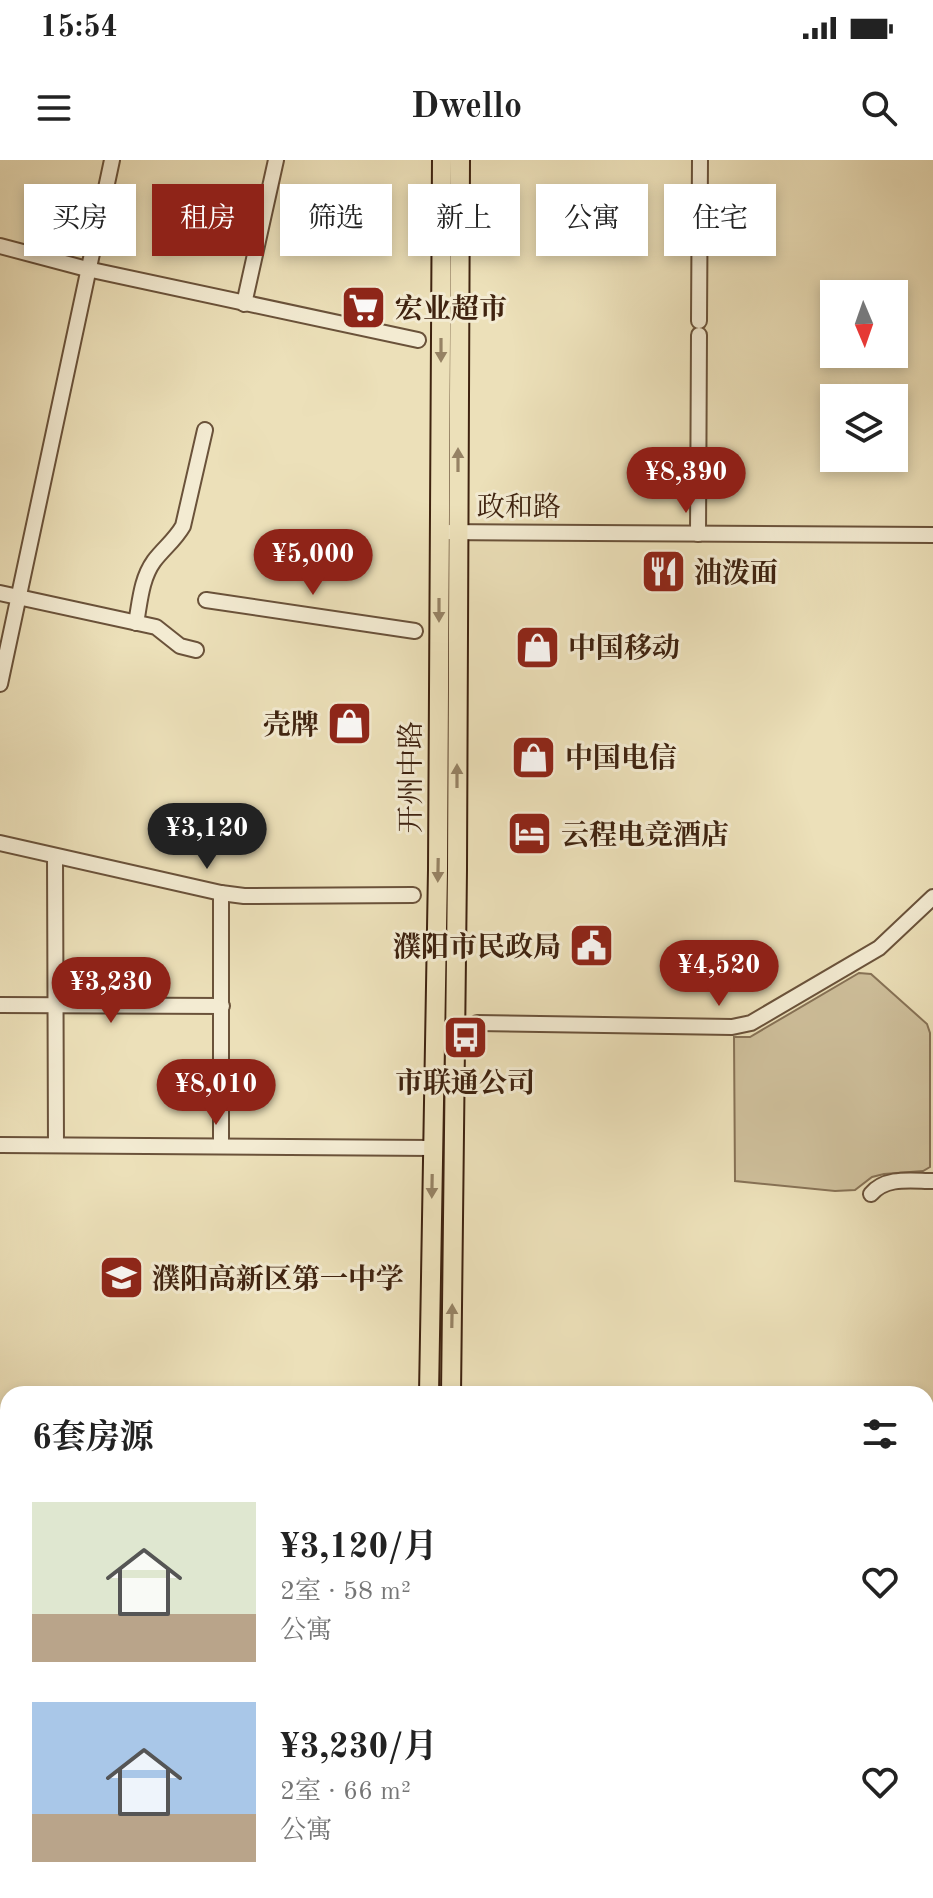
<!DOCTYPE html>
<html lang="zh">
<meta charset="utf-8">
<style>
:root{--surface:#fff;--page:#f2f2f2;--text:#222;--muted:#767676;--accent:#8f2418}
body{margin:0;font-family:"Old Standard TT","Noto Serif SC",serif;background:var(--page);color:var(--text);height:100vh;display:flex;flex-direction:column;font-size:30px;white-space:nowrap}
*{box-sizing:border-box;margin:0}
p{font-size:26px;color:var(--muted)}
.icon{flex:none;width:44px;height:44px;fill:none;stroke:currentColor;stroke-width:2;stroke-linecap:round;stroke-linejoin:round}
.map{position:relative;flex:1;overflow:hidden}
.details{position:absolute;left:0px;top:1226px;width:934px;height:512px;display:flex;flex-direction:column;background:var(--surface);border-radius:24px 24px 0 0;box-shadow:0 4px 12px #0003}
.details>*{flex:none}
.hud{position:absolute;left:24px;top:24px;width:886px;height:72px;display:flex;gap:16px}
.needle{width:52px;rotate:178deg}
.tools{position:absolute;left:820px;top:120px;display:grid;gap:16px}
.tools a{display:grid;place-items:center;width:88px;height:88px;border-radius:0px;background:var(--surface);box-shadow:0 4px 12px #0003;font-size:40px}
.price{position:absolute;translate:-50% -68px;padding:0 18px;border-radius:28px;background:var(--accent);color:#fff;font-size:26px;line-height:52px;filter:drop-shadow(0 2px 4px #0008)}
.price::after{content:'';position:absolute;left:50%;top:48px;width:24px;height:18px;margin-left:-12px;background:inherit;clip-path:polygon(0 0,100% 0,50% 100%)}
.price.active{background:#222;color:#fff}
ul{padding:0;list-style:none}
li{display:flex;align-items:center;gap:24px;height:200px;padding:0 32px}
li span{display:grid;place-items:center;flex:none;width:224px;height:160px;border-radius:0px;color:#555}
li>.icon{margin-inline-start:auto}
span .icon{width:96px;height:96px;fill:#fffc;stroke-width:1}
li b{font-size:34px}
h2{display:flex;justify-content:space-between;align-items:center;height:96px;padding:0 32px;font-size:34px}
.pill{padding:0 28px;border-radius:0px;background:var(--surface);box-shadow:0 4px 12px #0003;font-size:28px;line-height:72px}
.pill.active{background:var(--accent);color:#fff}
.status{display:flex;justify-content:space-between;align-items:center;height:56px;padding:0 40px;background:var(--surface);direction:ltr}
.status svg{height:22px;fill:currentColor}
header{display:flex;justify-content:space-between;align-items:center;height:104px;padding:0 32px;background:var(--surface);font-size:36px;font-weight:600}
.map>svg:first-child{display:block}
</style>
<div class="status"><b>15:54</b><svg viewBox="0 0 49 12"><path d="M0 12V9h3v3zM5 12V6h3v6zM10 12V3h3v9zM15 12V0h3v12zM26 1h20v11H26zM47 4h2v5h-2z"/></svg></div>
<header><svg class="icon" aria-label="menu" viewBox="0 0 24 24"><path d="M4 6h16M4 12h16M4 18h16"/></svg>Dwello<svg class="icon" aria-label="search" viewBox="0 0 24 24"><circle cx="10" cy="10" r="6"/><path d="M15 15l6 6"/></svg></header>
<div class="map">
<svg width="933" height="1738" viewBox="0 0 933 1738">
<rect width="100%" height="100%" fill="#ece0b9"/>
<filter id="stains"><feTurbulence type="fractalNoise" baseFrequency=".0025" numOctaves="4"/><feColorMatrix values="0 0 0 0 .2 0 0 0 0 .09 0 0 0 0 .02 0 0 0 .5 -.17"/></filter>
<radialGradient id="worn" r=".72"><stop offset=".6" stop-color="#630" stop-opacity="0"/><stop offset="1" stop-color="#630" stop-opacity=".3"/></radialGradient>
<polygon fill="#cfc09c" stroke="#877256" stroke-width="2" points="859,813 871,814 927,864 930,873 930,1007 923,1011 884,1014 872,1017 855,1030 835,1031 735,1021 734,877 750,877"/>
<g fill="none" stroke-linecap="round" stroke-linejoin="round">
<defs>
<g id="minor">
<polyline points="0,86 87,109 418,180"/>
<polyline points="244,144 276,0"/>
<polyline points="699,161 700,0"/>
<polyline points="440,372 933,375"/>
<polyline points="698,374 699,175"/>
<polyline points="0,433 156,467 180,486 196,490"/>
<polyline points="206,440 415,471"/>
<path d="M136 463C140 442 141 419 154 401 164 388 175 380 183 366L205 270"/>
<polyline points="0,524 112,0"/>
<polyline points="0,683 221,733 244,736 413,735"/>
<polyline points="55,697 56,985"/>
<polyline points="0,845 222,846"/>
<polyline points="477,863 732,867 751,863 879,788 933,737"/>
<polyline points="0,985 433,988"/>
<polyline points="221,986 221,733"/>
<path d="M871 1034C886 1016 912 1021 933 1021"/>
</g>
<g id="major">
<polyline points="429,1234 438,710 442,0"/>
<polyline points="451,1234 457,710 460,0"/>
<polyline points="0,1327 8,1327"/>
<polyline points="926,1335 933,1335"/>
<polyline points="0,1349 8,1349"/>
<polyline points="926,1358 933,1358"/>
<polyline points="424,1738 425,1730"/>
<polyline points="451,1738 451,1730"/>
</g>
</defs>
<use href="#minor" stroke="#6a523a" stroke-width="18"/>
<use href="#major" stroke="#3f2310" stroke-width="22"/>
<use href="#minor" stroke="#f3ebd2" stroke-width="14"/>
<use href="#major" stroke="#ece0b9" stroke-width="18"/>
</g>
<defs><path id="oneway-solid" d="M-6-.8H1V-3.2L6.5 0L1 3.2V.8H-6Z" transform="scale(2)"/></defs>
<g fill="#968264">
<use href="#oneway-solid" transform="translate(441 190) rotate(90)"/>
<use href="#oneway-solid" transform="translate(458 300) rotate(-90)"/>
<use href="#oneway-solid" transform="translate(439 450) rotate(90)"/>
<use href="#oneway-solid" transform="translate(457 616) rotate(-90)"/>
<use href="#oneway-solid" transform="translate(438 710) rotate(91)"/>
<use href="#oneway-solid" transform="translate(432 1026) rotate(91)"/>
<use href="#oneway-solid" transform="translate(452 1156) rotate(-89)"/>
</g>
<defs>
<symbol id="supermarket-square" viewBox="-11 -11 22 22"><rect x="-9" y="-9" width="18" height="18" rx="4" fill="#8f2418" stroke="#f3ebd2"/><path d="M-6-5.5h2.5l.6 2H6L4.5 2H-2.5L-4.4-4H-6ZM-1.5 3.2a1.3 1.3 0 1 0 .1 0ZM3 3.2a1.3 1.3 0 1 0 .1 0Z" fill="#fff"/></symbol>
<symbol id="restaurant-square" viewBox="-11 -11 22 22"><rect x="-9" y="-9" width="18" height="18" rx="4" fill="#8f2418" stroke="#f3ebd2"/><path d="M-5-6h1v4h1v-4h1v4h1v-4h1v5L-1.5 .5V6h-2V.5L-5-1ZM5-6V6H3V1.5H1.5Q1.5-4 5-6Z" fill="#fff"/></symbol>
<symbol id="shop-square" viewBox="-11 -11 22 22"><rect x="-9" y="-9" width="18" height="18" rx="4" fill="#8f2418" stroke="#f3ebd2"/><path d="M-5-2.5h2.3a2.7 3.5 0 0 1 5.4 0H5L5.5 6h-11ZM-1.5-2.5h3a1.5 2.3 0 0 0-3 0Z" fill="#fff"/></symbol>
<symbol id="hotel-square" viewBox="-11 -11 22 22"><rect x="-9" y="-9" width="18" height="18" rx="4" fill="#8f2418" stroke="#f3ebd2"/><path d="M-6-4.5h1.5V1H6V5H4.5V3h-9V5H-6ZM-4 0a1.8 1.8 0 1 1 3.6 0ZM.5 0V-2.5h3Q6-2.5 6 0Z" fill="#fff"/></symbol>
<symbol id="civic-square" viewBox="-11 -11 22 22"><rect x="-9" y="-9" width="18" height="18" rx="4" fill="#8f2418" stroke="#f3ebd2"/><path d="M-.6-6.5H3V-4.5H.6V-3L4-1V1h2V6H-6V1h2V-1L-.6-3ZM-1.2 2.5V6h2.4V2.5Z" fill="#fff"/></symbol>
<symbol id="bus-square" viewBox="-11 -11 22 22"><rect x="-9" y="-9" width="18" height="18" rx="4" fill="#8f2418" stroke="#f3ebd2"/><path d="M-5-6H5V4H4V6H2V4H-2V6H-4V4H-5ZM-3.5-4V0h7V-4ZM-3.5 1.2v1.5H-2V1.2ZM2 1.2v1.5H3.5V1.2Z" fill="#fff"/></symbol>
<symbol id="school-square" viewBox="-11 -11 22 22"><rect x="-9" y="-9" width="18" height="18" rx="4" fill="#8f2418" stroke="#f3ebd2"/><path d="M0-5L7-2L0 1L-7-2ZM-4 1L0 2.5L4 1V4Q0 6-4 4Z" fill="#fff"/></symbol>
</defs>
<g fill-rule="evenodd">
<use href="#supermarket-square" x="338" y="122" width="51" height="51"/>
<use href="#restaurant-square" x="638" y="386" width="51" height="51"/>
<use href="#shop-square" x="512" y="462" width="51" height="51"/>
<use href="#shop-square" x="324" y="538" width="51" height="51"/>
<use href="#shop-square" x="508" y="572" width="51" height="51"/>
<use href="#hotel-square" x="504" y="648" width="51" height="51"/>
<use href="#civic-square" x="566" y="760" width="51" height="51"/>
<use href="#bus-square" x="440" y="852" width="51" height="51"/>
<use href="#school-square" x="96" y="1092" width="51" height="51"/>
</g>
<g text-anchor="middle" stroke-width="6" stroke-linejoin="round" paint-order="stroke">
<g font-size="28" font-weight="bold" fill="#3f2310" stroke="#f3ebd2" text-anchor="start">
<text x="395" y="158">宏业超市</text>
<text x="694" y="422">油泼面</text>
<text x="568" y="497">中国移动</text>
<text x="319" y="574" text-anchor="end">壳牌</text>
<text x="565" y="607">中国电信</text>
<text x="561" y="684">云程电竞酒店</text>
<text x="561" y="796" text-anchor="end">濮阳市民政局</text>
<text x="465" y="932" text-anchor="middle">市联通公司</text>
<text x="152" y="1128">濮阳高新区第一中学</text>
</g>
<g font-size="28" fill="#3f2310" stroke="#f3ebd2">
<text x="519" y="356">政和路</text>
<text transform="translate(410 617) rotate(-90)" y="10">开州中路</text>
</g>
</g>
<rect width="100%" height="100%" filter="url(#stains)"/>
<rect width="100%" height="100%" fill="url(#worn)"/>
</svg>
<div class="tools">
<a><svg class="needle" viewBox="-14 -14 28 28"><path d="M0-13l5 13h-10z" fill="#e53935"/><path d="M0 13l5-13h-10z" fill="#767676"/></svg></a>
<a><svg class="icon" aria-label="layers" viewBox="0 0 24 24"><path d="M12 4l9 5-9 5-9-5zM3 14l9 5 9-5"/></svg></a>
</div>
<b class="price" style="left:686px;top:355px">¥8,390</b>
<b class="price" style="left:313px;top:437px">¥5,000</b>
<b class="price active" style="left:207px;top:711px">¥3,120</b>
<b class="price" style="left:719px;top:848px">¥4,520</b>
<b class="price" style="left:111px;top:865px">¥3,230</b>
<b class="price" style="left:216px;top:967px">¥8,010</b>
<div class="hud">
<a class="pill">买房</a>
<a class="pill active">租房</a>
<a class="pill">筛选</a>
<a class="pill">新上</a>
<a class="pill">公寓</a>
<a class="pill">住宅</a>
</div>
<section class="details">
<h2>6套房源<svg class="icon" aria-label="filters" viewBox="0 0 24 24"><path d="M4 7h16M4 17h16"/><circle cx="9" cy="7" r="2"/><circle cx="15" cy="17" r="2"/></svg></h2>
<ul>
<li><span style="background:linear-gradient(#dfe7d0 70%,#b9a48a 0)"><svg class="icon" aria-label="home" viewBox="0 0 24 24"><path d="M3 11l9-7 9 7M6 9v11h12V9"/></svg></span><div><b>¥3,120/月</b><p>2室 · 58 m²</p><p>公寓</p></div><svg class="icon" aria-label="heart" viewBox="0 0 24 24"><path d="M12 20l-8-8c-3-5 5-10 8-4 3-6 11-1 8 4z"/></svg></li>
<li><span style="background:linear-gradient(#a9c7e8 70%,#b9a48a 0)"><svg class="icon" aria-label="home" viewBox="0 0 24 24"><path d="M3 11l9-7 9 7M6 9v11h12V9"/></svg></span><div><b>¥3,230/月</b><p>2室 · 66 m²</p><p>公寓</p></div><svg class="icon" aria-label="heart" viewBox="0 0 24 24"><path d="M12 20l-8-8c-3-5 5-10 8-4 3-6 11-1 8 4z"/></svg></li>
</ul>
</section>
</div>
